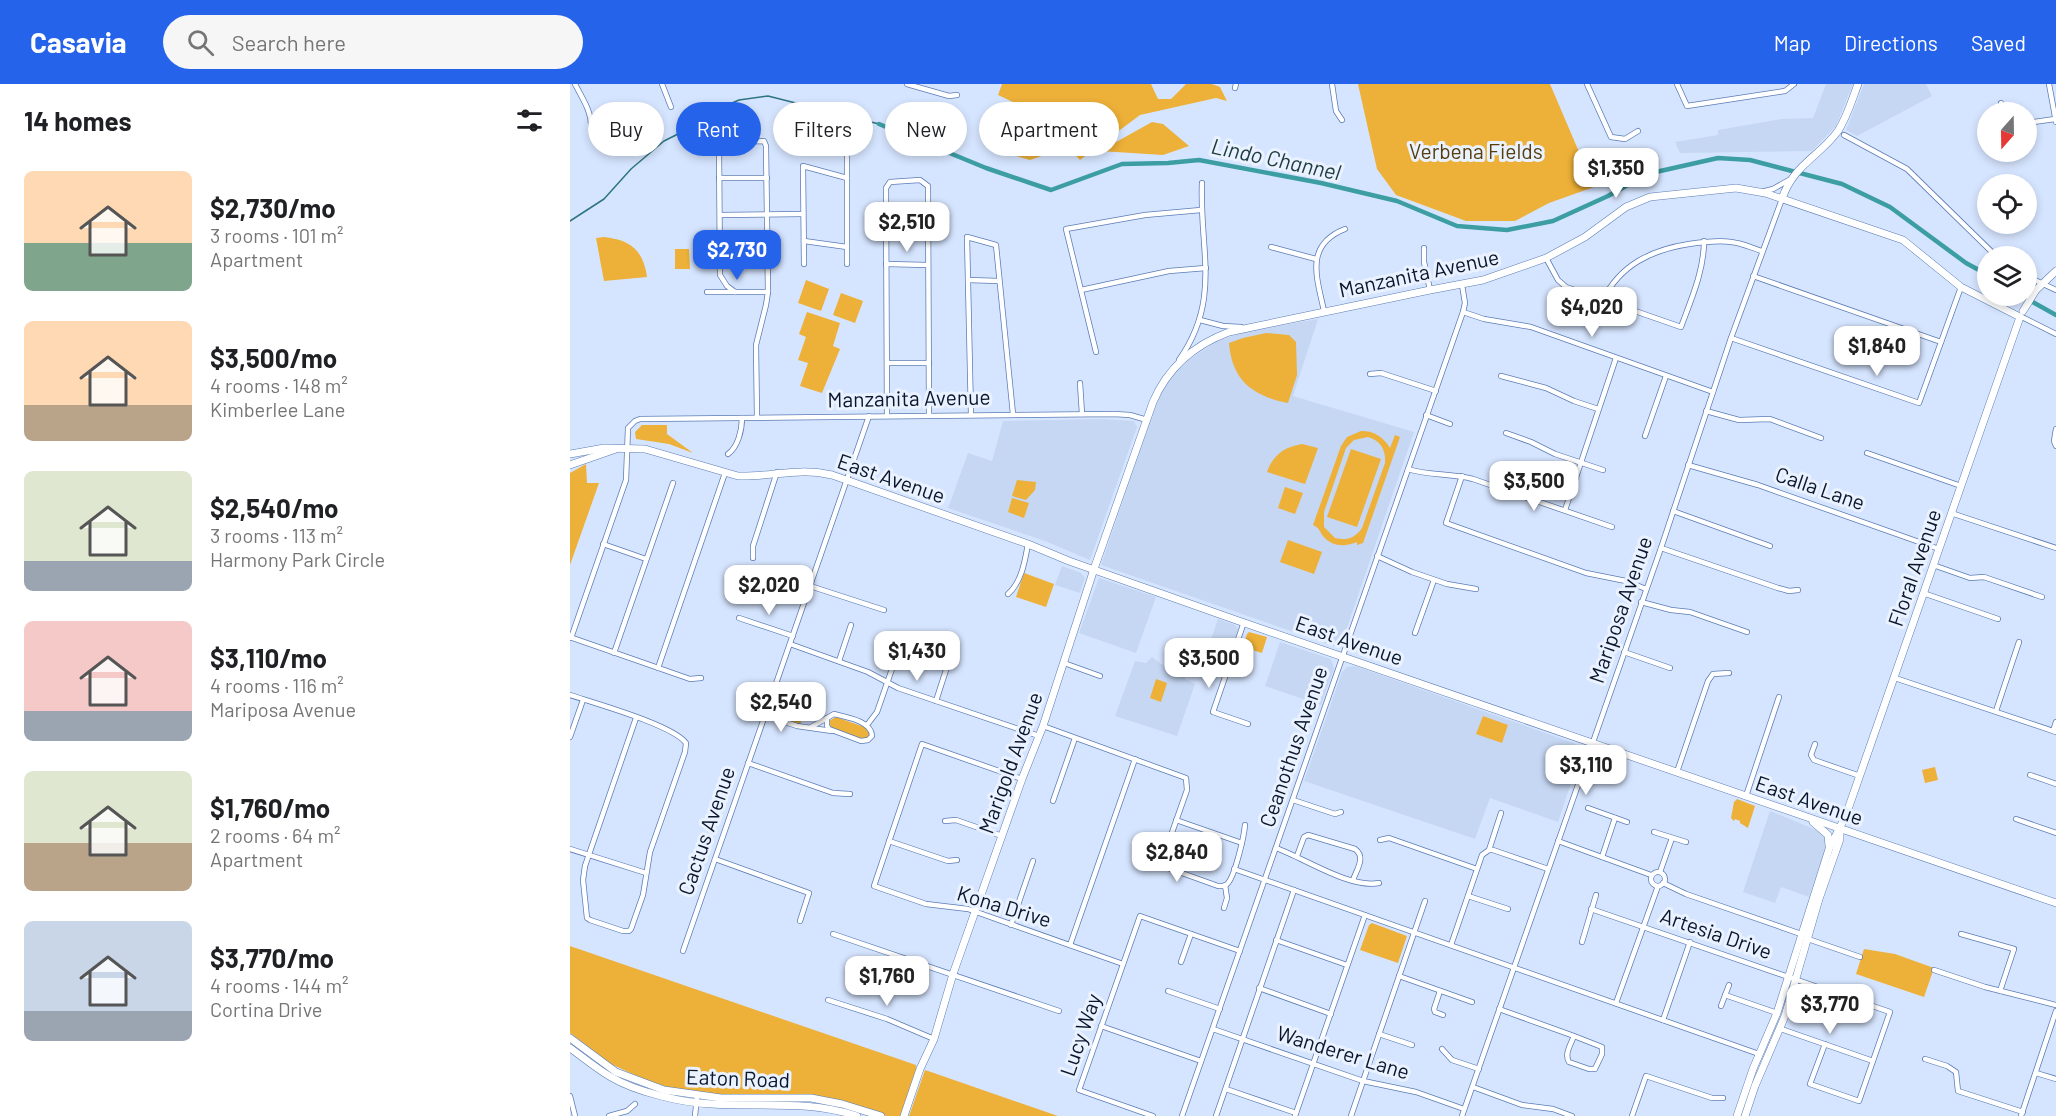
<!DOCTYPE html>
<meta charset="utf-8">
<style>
:root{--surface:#fff;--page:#f6f6f6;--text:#202124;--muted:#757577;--accent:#2563eb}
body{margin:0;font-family:Barlow,sans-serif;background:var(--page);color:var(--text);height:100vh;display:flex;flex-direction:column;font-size:22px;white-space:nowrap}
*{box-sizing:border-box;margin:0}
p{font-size:20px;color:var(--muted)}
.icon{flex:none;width:33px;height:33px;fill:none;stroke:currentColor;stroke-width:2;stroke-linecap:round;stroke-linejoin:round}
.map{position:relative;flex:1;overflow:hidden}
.side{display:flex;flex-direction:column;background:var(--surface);width:570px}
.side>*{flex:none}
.hud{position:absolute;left:18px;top:18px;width:570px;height:54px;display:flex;gap:12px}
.needle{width:39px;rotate:200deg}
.buttons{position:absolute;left:1407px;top:18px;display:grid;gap:12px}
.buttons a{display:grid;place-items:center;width:60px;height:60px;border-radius:50%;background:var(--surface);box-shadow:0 3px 9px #0003;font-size:30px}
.price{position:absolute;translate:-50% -51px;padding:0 14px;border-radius:12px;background:#fff;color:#222;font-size:20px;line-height:39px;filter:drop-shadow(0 2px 3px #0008)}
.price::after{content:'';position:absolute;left:50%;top:36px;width:18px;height:14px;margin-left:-9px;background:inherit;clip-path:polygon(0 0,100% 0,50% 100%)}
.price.active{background:var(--accent);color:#fff}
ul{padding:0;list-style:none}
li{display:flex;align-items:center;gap:18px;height:150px;padding:0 24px}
li span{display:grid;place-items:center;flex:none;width:168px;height:120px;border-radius:9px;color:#555}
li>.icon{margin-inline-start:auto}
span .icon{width:72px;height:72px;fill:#fffc;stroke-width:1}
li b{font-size:26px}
h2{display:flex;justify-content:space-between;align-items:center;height:72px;padding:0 24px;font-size:26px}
.pill{padding:0 21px;border-radius:27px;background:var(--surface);box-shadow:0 3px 9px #0003;font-size:21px;line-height:54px}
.pill.active{background:var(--accent);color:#fff}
header{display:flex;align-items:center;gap:36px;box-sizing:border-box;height:84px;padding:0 30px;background:var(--accent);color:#fff}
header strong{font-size:28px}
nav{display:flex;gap:33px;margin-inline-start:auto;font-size:21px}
.search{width:420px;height:54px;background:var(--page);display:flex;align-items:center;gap:15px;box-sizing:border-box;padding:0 21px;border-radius:33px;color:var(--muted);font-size:22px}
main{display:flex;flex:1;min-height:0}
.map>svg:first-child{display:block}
</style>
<header>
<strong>Casavia</strong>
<div class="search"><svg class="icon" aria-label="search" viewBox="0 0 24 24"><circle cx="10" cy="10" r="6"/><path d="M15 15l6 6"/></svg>Search here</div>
<nav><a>Map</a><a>Directions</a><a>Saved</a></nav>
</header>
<main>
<section class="side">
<h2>14 homes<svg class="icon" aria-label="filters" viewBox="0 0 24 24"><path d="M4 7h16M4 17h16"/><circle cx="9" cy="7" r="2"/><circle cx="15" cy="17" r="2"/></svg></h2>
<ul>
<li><span style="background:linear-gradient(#ffd9b3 60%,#7fa58c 0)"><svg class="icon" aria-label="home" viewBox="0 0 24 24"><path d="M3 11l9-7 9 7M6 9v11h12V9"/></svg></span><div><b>$2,730/mo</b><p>3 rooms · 101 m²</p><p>Apartment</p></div></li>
<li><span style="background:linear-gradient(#ffd9b3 70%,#b9a48a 0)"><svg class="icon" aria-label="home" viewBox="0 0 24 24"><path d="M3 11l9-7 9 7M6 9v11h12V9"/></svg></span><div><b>$3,500/mo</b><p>4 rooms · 148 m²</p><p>Kimberlee Lane</p></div></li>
<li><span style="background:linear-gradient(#dfe7d0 75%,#9aa5b1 0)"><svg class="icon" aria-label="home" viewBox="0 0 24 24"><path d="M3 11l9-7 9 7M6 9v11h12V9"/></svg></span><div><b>$2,540/mo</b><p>3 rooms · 113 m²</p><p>Harmony Park Circle</p></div></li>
<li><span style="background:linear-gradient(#f6c9c9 75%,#9aa5b1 0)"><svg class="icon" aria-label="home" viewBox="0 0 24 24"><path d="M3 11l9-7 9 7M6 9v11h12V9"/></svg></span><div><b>$3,110/mo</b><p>4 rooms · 116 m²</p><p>Mariposa Avenue</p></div></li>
<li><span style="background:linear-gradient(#dfe7d0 60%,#b9a48a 0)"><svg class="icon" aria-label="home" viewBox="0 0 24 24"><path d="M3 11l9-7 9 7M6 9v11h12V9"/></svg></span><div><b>$1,760/mo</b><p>2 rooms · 64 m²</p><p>Apartment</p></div></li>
<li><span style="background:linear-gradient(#c9d6e8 75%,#9aa5b1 0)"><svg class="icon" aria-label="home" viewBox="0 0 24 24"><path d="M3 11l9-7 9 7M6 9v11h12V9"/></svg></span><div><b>$3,770/mo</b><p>4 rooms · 144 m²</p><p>Cortina Drive</p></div></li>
</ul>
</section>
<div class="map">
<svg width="1486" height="1032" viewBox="0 0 1486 1032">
<rect width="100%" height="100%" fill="#d6e5ff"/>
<g fill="#c6d7f3">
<polygon points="1256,0 1283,0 1266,42 1242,67 1110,69 1105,58 1148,51 1148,46 1211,35 1243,34"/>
<polygon points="1294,0 1356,0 1362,12 1287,52 1276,46"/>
<polygon points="748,235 723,312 844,348 770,564 531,481 587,316 593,304 604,289 621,274 646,258 673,248"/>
<polygon points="532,335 564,337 567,343 520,476 475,457 378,424 398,369 422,377 433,337"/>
<polygon points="492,482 511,489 515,494 510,509 485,501"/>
<polygon points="529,494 586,513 566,569 509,549"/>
<polygon points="648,535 665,541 668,545 658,575 637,567"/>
<polygon points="710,558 761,575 764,585 751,621 695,602"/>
<polygon points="582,573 591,580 603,584 613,584 615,595 625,600 607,652 545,632 565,577 576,579"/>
<polygon points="785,582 1004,659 1009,665 1010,672 988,738 920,714 905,755 734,697 772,588 777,583"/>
<polygon points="1200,727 1249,747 1255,751 1258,757 1239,813 1211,803 1205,819 1173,808"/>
</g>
<g fill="#edb038" fill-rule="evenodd">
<polygon points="432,0 581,0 588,15 601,15 616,0 642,0 650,3 657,17 646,14 570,31 510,76 498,63 460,76 426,66 421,53 445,19 428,11"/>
<polygon points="788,0 980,0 1024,103 979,119 945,137 896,137 826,111 807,85"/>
<polygon points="582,38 593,40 619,62 593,71 530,67"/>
<path d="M34 153C61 156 73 166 77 193L34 197 26 154Z"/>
<polygon points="105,165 119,165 120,185 105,185"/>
<polygon points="236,196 259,205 251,227 228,219"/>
<polygon points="271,209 293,217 285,239 263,231"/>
<polygon points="237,228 270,239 263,262 270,265 252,309 230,302 238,279 228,276 236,253 229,250"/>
<path d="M696 249 719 251 726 258 727 291 718 319C683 312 662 297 659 259L673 254Z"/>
<polygon points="72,341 97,341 97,350 123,369 99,360 66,355 65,348"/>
<path d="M791 347C805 347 813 353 820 364L825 351 830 353 793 459 787 461V458C775 463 762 463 753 452 749 447 750 444 743 441L771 362 777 353ZM798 353C811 357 816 366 815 379L792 444C785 454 777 457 765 454L754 443V428L776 364 784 356Z"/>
<path d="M732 360 748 364 735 400 697 388C703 371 714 363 732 360Z"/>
<polygon points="781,365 811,375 787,443 757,433"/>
<polygon points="16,380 17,399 29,399 0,481 0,389"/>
<polygon points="447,396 466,398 465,406 456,416 442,412"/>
<polygon points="715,403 733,409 725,430 708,424"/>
<polygon points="442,414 459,419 454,434 438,428"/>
<polygon points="718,456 752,468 744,490 710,478"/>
<polygon points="454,489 484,500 476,523 446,513"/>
<polygon points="679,548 697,553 692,569 673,563 677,550"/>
<polygon points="586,595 597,599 591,618 580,614"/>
<polygon points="208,607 238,617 230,641 200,631"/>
<polygon points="913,632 938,641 932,659 906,650"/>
<polygon points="266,633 297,644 300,651 298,654 292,655 261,644 259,637"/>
<polygon points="1365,683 1368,696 1355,699 1352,686"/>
<polygon points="1167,715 1185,722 1178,744 1170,739 1170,737 1165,735 1164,737 1161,734 1164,718"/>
<polygon points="802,839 837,852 828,879 790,866 799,841"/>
<polygon points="0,862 346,981 346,990 332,1032 316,1032 280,1020 118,1008 82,999 41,980 0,949"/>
<polygon points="1294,865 1325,870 1364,884 1354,913 1286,890"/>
<polygon points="355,986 361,988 488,1032 339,1032"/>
</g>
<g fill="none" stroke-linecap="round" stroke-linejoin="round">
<polyline stroke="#2d757f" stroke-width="1.5" points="0,137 34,115 61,85 94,57 126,41 148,25 169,16 198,12 309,40"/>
<g stroke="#3c9ea3" stroke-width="4.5">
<polyline points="309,40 416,84 481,106 552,80 598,79 629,76 751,99 827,117 887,142 937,146 983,137 1038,112 1077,90 1148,74 1180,76 1272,100 1320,123 1396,179 1418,191"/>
<polyline points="1452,212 1486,231"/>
</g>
<defs>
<g id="street">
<path d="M5 0C12 14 22 28 21 43"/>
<polyline points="92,0 101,23"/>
<polyline points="337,0 379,12 387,11"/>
<polyline points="762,0 766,27 772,36"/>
<polyline points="1017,0 1041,53 1055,55 1068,47"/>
<polyline points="1107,0 1117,22 1215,7 1224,0"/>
<polyline points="1479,0 1486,38"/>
<polyline points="665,4 666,0"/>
<polyline points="1431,19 1435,28"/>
<polyline points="1456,39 1485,35"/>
<polyline points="1274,51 1337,85 1426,172"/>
<polyline points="277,73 277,180"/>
<polyline points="149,94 197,94"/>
<polyline points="1195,107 1203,105 1219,96"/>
<polyline points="150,131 233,130"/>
<polyline points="234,157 277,163"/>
<polyline points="701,163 746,175"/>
<polyline points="854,164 854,178 860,206"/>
<polyline points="150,168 197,167"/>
<path d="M976 174 988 196 996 203 1111 243C1121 216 1134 187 1134 157"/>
<polyline points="234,180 233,82 277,94"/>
<polyline points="316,180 358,181"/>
<polyline points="1183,192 1371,258"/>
<polyline points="1456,192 1486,206"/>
<polyline points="398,196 429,197"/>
<polyline points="511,206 599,187 636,184"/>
<polyline points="137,208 198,208"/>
<polyline points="165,208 157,202 150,191 149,63 156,58 194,57 196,62 198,208 196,221 186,261 187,333"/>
<path d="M1033 216C1050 181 1081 166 1119 160 1133 158 1147 156 1161 158 1172 159 1182 164 1192 167"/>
<path d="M754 227C747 194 734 161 775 145"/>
<polyline points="893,228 914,235 961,243 1143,308"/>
<polyline points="1450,232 1486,250"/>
<polyline points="630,236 653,242 671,243"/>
<polyline points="1161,254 1349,319 1391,203"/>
<polyline points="526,268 496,145 575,131 631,126"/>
<path d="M609 276C652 215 629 165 632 99"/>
<polyline points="317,279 359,279"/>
<polyline points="800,290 811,289 866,307"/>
<polyline points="931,292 976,304 1004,317 1028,325"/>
<polyline points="510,299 512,330"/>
<polyline points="1136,327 1169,336 1200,335 1251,354"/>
<polyline points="401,331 397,153 426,161 443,330"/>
<polyline points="856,331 880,340"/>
<polyline points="317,332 316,104 320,98 350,96 358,102 359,331"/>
<polyline points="1486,345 1484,357 1486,362"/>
<polyline points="936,349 961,358 985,370 1033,386"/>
<polyline points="1075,352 1096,292"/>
<polyline points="1297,369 1391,402"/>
<path d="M158 370C168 363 172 346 172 334"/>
<polyline points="1118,381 1188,401 1369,465"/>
<path d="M838 385C859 392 881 389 903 395L1042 443"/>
<polyline points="892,392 876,439 1016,489 1056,497 1076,505"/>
<polyline points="995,426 1046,274"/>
<polyline points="1103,427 1200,462"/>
<polyline points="1381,429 1486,464"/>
<polyline points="33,460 76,475"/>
<polyline points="1091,464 1208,504 1219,507 1228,506"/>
<polyline points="807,472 842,488 877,500 906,505"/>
<polyline points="183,474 183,462 207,388"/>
<polyline points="1363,481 1400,494 1414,493 1472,513"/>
<polyline points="240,502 314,526"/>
<polyline points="1353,509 1428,535"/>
<path d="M438 510C452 498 455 476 458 460"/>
<polyline points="1071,518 1101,526 1120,528 1177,548"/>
<polyline points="169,534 223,552"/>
<polyline points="674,538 643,628 678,640"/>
<polyline points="845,549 864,496"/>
<polyline points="0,553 120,595 131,594"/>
<polyline points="1,554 56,396 58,344 65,337 70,335 544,330 560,331 577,336"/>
<polyline points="220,560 298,588 328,604 469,652"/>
<polyline points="1054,568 1100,584"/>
<polyline points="44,569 103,399"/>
<polyline points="269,577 281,541"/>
<polyline points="494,579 530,592"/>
<polyline points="88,584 155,389"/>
<polyline points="1325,594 1486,648"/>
<path d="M0 611C24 619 103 641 116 659L115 668 80 768 73 811 61 845 59 847H53L20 836 17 834 13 796 15 782 66 634"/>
<polyline points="366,617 376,586"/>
<polyline points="1426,627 1449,558"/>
<path d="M264 630C276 633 302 637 302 652L298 656 291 657 259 645 257 642V634Z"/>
<polyline points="195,631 227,642 262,647"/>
<polyline points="297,641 307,628 331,559"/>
<path d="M473 642 616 694 617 706 593 774V780L598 784 648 802C653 802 655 803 658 799 665 791 674 753 675 741"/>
<polyline points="241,643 257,634"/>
<polyline points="1483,647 1486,638"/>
<polyline points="0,653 13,616"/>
<polyline points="1245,660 1241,671 1244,676 1290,692"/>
<polyline points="178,679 263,709 280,710"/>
<polyline points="1107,688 1138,597 1143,590 1159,589"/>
<polyline points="1460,691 1486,700"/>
<polyline points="452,695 352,660 304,802 356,820 398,825 553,880"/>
<polyline points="1176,712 1209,613"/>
<polyline points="723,716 765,730 771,728"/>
<polyline points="483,717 505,654"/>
<polyline points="1018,724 1057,738"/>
<polyline points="1446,735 1486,749"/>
<polyline points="606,736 672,759"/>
<polyline points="375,737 386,736 432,752"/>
<polyline points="1084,748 1116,758"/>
<polyline points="810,756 819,754 907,785"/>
<polyline points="319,757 378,777 387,776"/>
<polyline points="988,757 1081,791"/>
<path d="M706 764C734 774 780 805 809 799"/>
<polyline points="0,765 76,789"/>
<polyline points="919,766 931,729"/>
<path d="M727 772 734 753 738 751 785 765C796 773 787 785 783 796"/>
<polyline points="1032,773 1045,734"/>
<polyline points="145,775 239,809 230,837"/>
<polyline points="577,781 593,780"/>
<polyline points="664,785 1189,970"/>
<circle cx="1088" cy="795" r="7"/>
<polyline points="1090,788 1102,754"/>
<polyline points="1093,799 1116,810 1231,850"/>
<polyline points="898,812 938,825"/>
<polyline points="654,824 657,814 655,801"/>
<polyline points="1021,825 1320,928 1289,1017 1240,1000 1255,960"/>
<polyline points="441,841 463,777"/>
<polyline points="263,850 489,927"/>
<polyline points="1391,850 1444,865 1430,907"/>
<polyline points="1238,855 1290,873"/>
<polyline points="706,856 777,881"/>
<polyline points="1012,858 1026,811"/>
<polyline points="500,861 565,675"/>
<polyline points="881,861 912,771 919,766 923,766 978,785"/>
<polyline points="113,867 299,332"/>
<polyline points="611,878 621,850"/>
<polyline points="1364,886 1415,903 1486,921"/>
<polyline points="829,892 902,918"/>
<polyline points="689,904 761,930"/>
<polyline points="598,907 650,925"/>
<polyline points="870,907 864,925 865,928 873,931"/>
<polyline points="1155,911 1207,929"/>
<polyline points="258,916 317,935 364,955"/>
<polyline points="1046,919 1088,802"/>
<polyline points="1151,922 1159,901"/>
<path d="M929 925 1004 952C1001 960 994 970 999 978L1019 985H1025L1032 970V963L1004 952"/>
<polyline points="1093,936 1120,858"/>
<polyline points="531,942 631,977"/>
<polyline points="643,945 793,997 846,1008 894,1025"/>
<polyline points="1211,945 1303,977"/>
<polyline points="809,950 842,961"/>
<polyline points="872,965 882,976 909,985"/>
<polyline points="1355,975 1377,982 1386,988 1388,1007 1453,1028"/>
<polyline points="1466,989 1486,995"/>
<polyline points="903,1003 952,1021 983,1025 1002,1032"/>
<polyline points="656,1005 726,1029"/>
<polyline points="0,1012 5,1032"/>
<polyline points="39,1032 57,1027 65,1020"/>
<polyline points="125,1032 127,1012"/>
<polyline points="583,1032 509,1006 570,832 670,867"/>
<polyline points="612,1032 893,228 895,219 892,201"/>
<polyline points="646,1032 724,806"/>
<polyline points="725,1032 795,831"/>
<polyline points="781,1032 855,817"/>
<polyline points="892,1032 1091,464 1161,254 1212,115"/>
<polyline points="1062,1032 1076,992 1142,1014 1153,1014"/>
<polyline points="1451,1032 1486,927"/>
</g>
<g id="secondary">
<path d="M1212 115C1223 81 1249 73 1268 47 1277 33 1282 16 1288 0"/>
<polyline points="1453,227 1466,206 1486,187"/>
<path d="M0 370 34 364 75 365 168 392C203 393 226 383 262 391L458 460 499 477 666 536 1486 819"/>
<polyline points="0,381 46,365"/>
<polyline points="1243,738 1258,751 1259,762"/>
<polyline points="0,954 46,988 94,1006 151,1014 241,1014 272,1020 311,1032"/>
<path d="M0 964C14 974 27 985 41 993 66 1008 113 1019 142 1020 191 1023 239 1016 287 1032"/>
<path d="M334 1032 350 985 364 955 383 890 452 695 473 642 524 485 583 318C598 283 624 261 659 248L860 206 913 196 976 174 1015 153 1056 123 1080 113 1166 104 1195 109 1333 156 1391 203 1450 233 1276 731 1259 765 1207 929 1183 985 1167 1032"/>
<polyline points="1175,1032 1185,1002 1215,932 1249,815 1270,755 1270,745"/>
</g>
</defs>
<use href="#street" stroke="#5a7cb5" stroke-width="6"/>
<use href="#secondary" stroke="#5a7cb5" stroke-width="8"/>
<use href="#street" stroke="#fff" stroke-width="4.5"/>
<use href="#secondary" stroke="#fff" stroke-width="7"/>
</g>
<g text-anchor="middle" stroke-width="6" stroke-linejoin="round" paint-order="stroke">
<g font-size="21" fill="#563d0b" stroke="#eaf2ff">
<text x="906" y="75">Verbena Fields</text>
</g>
<g font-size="21" fill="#09162c" stroke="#eaf2ff">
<text transform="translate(849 190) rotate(-12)" y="7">Manzanita Avenue</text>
<text transform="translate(339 315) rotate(-1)" y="7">Manzanita Avenue</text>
<text transform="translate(321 395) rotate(19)" y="7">East Avenue</text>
<text transform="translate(1250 405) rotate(19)" y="7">Calla Lane</text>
<text transform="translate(1345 484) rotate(-71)" y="7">Floral Avenue</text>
<text transform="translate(1051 526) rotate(-71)" y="7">Mariposa Avenue</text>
<text transform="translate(779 557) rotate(19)" y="7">East Avenue</text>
<text transform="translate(724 663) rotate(-71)" y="7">Ceanothus Avenue</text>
<text transform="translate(441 679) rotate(-70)" y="7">Marigold Avenue</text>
<text transform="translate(1239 717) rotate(19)" y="7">East Avenue</text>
<text transform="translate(137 747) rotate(-71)" y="7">Cactus Avenue</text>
<text transform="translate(434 823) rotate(17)" y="7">Kona Drive</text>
<text transform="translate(1146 850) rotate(19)" y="7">Artesia Drive</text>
<text transform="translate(511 951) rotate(-71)" y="7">Lucy Way</text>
<text transform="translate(773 969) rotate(17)" y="7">Wanderer Lane</text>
<text transform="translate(168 995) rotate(2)" y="7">Eaton Road</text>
</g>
<g font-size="22" font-style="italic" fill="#1e3c3e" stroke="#eaf2ff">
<text transform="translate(706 75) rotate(12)" y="8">Lindo Channel</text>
</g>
</g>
</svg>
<div class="buttons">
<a><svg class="needle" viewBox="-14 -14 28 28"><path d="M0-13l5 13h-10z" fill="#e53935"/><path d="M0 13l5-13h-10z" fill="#757577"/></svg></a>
<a><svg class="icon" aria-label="locate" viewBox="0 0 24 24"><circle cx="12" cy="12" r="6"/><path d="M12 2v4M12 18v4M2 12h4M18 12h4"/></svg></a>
<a><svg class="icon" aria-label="layers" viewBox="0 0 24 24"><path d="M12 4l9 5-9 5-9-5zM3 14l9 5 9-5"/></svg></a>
</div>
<b class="price" style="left:1046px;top:115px">$1,350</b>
<b class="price" style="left:337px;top:169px">$2,510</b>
<b class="price active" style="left:167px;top:197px">$2,730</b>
<b class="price" style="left:1022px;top:254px">$4,020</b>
<b class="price" style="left:1307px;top:293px">$1,840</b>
<b class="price" style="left:964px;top:428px">$3,500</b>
<b class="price" style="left:199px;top:532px">$2,020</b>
<b class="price" style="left:347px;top:598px">$1,430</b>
<b class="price" style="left:639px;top:605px">$3,500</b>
<b class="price" style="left:211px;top:649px">$2,540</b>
<b class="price" style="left:1016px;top:712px">$3,110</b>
<b class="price" style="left:607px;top:799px">$2,840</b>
<b class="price" style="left:317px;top:923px">$1,760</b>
<b class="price" style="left:1260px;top:951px">$3,770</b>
<div class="hud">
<a class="pill">Buy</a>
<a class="pill active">Rent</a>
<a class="pill">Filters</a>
<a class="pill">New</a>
<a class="pill">Apartment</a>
</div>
</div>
</main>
